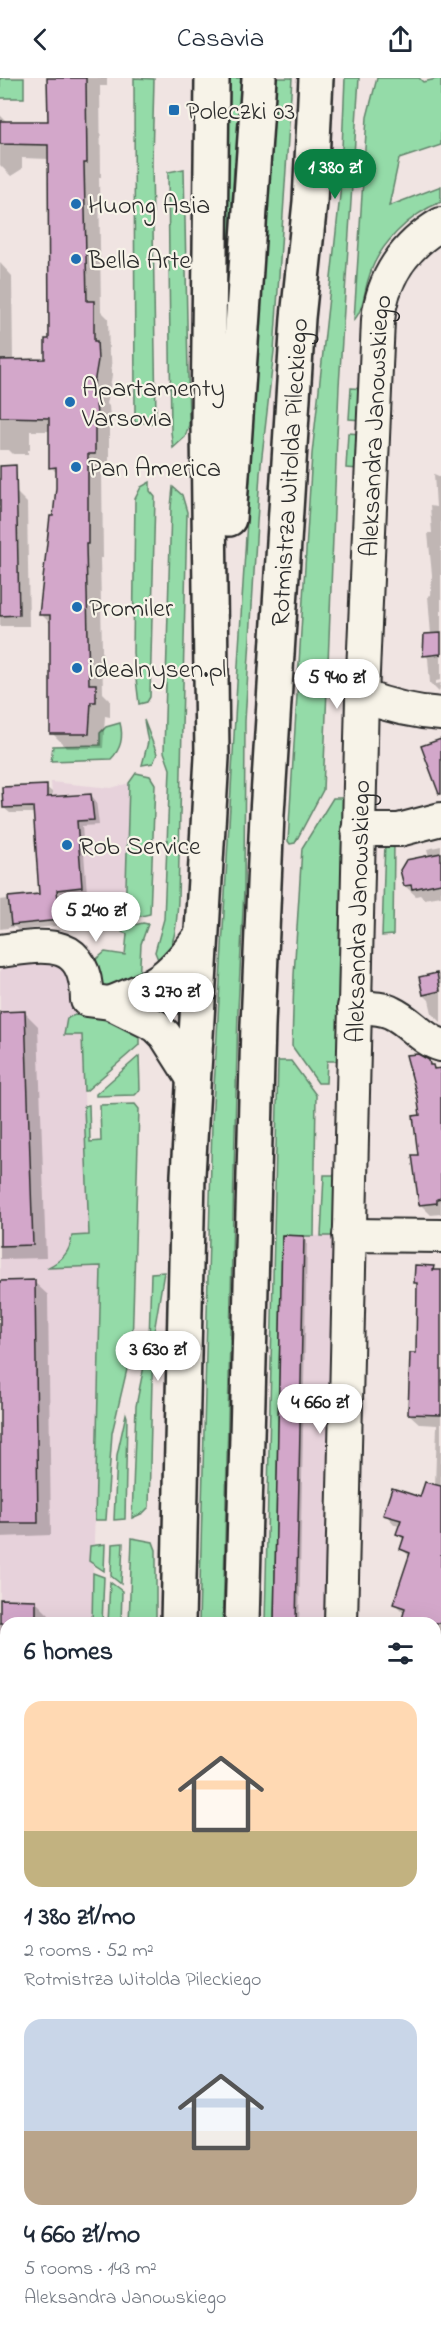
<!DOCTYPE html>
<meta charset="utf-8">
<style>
:root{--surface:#fff;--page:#f2f2f3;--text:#1f2937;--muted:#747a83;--accent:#0b8043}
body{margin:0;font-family:"Indie Flower",sans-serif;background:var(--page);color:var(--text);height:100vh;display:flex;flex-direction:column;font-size:22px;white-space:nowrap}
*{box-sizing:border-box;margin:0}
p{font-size:20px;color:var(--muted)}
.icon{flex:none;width:33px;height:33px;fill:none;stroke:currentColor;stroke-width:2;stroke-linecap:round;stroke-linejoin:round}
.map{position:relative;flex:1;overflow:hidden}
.panel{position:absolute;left:0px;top:1539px;width:441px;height:720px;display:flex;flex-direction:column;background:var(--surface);border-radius:18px 18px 0 0;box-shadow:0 6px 24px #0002}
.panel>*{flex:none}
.price{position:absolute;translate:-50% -51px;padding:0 14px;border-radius:21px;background:#fff;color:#222;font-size:20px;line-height:39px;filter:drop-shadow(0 2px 3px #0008)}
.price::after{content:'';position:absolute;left:50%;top:36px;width:18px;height:14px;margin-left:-9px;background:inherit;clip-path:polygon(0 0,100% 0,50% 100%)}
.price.current{background:var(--accent);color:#fff}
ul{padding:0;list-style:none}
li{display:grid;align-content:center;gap:12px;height:318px;padding:0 24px}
li span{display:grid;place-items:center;height:186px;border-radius:18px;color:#555}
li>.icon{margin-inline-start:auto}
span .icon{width:108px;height:108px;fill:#fffc;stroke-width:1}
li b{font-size:26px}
h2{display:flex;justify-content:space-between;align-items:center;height:72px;padding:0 24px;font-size:26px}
header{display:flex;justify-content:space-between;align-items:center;height:78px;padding:0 24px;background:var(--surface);font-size:27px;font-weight:600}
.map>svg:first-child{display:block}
</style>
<header><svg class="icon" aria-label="back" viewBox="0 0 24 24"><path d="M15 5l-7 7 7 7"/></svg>Casavia<svg class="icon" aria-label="share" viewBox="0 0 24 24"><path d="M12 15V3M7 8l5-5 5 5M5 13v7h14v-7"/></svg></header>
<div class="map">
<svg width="441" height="2259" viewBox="0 0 441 2259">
<rect width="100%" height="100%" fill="#f0e4e2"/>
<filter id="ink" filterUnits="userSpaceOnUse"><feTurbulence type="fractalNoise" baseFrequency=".0167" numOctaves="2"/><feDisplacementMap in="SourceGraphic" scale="12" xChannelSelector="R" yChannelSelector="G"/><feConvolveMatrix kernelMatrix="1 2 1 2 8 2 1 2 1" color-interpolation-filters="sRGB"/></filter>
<g filter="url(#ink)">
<g fill="#e7d2db">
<polygon points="51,704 111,710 129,705 125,842 62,847"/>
<polygon points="57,879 73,898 75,937 67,941 65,957 82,957 89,1157 71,1169 59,1184 49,1189 101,1188 92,1545 6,1545 6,1700 0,1696 0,883"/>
<polygon points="282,1157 336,1158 327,1545 274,1545"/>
</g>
<g fill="#94dba8" stroke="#60836a" stroke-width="1.5">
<rect x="0" y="0" width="24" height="20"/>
<polygon points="134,0 154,1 152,84 156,341 152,345 135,344"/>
<polygon points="225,0 292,0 274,273 260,395 245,643 244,812 238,932 223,1545 199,1545 212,1045 239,570 269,91 234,90 222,307"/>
<polygon points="345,0 359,0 339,308 323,712 295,765 290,766 288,763 312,376 340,117"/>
<path d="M377 0H419L423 4 441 0V67L399 81 389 128 441 108V124C410 136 378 167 369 199 364 213 364 231 354 242L367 39Z"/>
<polygon points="184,91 189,347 185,359 173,370 171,354 168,94"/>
<polygon points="351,310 364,311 362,342 349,341"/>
<polygon points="348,355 361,356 359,391 346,390"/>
<polygon points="150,404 150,413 155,419 150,619 147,624 139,626 133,575 135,421 141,409"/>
<path d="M173 409 182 417 187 434 178 822C177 841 176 873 159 884L155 874 164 841 170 691 164 674 171 429Z"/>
<polygon points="144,642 157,676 153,685 142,687 148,664"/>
<path d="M120 645C124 660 121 671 111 681L51 683 53 668 100 667V655L106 649Z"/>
<polygon points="136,695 150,698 155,706 150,836 125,842 129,705"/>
<polygon points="333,720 347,720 341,983 327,983 326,1005 318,1005 292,968 294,897 302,770"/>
<polygon points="394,762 393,857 382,858 385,764"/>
<polygon points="143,845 148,846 141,866 139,905 103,910 99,907 94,883 105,874 125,877 127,856 122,854 121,850"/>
<polygon points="75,937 108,940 139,948 139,967 86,1013 84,1013 82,957 64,957 67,940"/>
<polygon points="139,978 140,1012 135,1017 96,1018 96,1016"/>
<polygon points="278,983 291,983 316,1017 314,1158 282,1158 274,1545 265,1545"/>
<path d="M135 1026 139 1031 132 1270 112 1355 106 1442H95L101 1188 47 1190C62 1182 70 1175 72 1158L89 1157 84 1028 89 1027 90 1064 101 1063 100 1027Z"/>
<polygon points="324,1097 339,1097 336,1158 321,1158"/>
<polygon points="164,1194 153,1260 149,1429 143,1435 132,1440 136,1328 149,1263 151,1195"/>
<polygon points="126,1336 127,1339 125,1441 114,1442 117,1377"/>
<polygon points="132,1460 153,1464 156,1472 156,1545 129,1545"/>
<polygon points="123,1465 121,1506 111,1498 112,1466"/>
<polygon points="105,1466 104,1493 89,1483 90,1468"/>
<polygon points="93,1495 104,1499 102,1545 92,1545"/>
<polygon points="110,1504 122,1513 121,1545 108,1545"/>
<polygon points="435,1597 441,1601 441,1790 435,1787"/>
<polygon points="169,2253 223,2253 223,2259 168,2259"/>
</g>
<g fill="#0003">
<polygon points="49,0 107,0 107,8 100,8 101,99 99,99 101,233 108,240 109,277 111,279 112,297 107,326 109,328 111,351 109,351 109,390 102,391 103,480 100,480 103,615 110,622 110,639 105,638 103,670 67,670 52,655 52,547 41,536 54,440 57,395 51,389 51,353 30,353 30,372 28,372 28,376 13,376 9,372 0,372 0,185 12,198 13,283 46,283 50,262 49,81 22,80 22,91 11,98 0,87 0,37 7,44 49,45"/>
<polygon points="434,396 441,399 441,602 436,603 436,606 441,605 439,614 430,605 428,580 425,577 431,557 428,518 431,517 432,497 428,455 432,455 430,428 436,429"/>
<polygon points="0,414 16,414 27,425 29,548 0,548"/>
<polygon points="46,709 52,714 52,721 91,717 96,723 99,747 82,748 87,815 62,817 65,847 18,852 15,849 0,851 0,822 41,817 35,735 10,735 4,730"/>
<polygon points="441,768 441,818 424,821 420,817 416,818 405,808 429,779 427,771"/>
<polygon points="441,896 441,944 432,935 429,922 424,917 421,900"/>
<polygon points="24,934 38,948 46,1180 0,1181 0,935"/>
<polygon points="428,983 438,992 441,992 441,1136 431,1137 420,1126 421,1038"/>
<polygon points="303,1159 307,1163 299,1545 275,1545"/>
<polygon points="433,1189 437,1194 441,1194 441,1578 435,1576 435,1545 402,1545 405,1536 395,1526 410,1479 402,1471 405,1463 398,1456 400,1448 395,1447 385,1436 421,1421 435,1408 437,1347 420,1346 409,1336 417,1276 419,1208 415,1204"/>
<polygon points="0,1204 34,1204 48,1217 51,1457 0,1459"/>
<polygon points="0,1523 36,1524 49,1537 49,1545 6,1545 6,1662 0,1658"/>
<polygon points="0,1820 6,1824 6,2088 0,2088"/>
<polygon points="435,2036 441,2042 441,2114 435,2108"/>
<polygon points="6,2146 6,2253 39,2253 38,2259 0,2259 0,2147"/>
<polygon points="441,2214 441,2259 390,2259 388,2253 435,2253 435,2216"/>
</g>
<g fill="#d3a7ca" stroke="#2b2b2b" stroke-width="1.5">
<polygon points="47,0 86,0 87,85 84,85 87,223 94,223 94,263 97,263 98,282 93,312 95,312 97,337 95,337 95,376 88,376 88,466 86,466 89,606 96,606 96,624 91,624 89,656 50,656 50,537 39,537 50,438 53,438 56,410 56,389 49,390 49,340 0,339 0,282 45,281 45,261 49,261 48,67 0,66 0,43 48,43"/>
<polygon points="16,387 19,537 0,538 0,388"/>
<polygon points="441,555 441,576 423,578 424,556"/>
<polygon points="441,661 441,716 439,716 421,668"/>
<polygon points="47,707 47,719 91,716 94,742 77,743 82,809 57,812 60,842 11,847 8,819 39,816 33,729 3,730 2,709"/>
<polygon points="441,775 441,805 412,811 411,807 404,808 400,792 406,782"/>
<polygon points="437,895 440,913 423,917 419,899"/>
<polygon points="25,933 33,1167 0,1168 0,934"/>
<polygon points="418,976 429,982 430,987 433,987 434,991 441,990 441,1120 437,1121 437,1125 419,1127 412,1077 418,1077 413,1038 420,1037 417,1018 406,977"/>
<polygon points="282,1157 304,1158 296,1545 274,1545"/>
<polygon points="415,1187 434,1188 433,1192 441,1192 441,1337 408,1336 410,1275 416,1275 417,1205 414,1205"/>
<polygon points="35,1202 38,1445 0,1445 0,1203"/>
<polygon points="425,1404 441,1408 441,1545 401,1545 405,1530 393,1526 410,1475 400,1471 404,1459 396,1456 401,1442 383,1437 392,1410 420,1419"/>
<polygon points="0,1521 36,1522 36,1545 0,1545"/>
</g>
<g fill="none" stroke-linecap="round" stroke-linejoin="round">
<defs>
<g id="minor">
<path d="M362 618C388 628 413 634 441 636"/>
<polyline points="358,752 399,752 441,741"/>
<path d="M0 873C48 866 86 860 87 922L110 925 156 948 165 957 193 1001"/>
<path d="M110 925C159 906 170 899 201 857"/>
<path d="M354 929C366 930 381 929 392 935 410 943 422 962 441 967"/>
<polyline points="349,1157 441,1158"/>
<path id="s1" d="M341 1545 362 618 378 242C382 200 405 167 441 146"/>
<polyline points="0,1725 6,1729"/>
<polyline points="435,1801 441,1805"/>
<polyline points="435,1891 441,1894"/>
<polyline points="435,1919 441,1922"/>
<polyline points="435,2156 441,2154"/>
<polyline points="55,2259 55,2253"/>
<polyline points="327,2259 328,2253"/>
</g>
<g id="major">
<polyline points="229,441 259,0"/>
<polyline points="178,1545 188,1097 212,679 208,346 212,0"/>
<path id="s2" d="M242 1545 258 947 267 736 298 240 310 124 316 0"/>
<polyline points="148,2259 149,2253"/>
<polyline points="238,2259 238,2253"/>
</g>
</defs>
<use href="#minor" stroke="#2b2b2b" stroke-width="36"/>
<use href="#major" stroke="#2b2b2b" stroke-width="38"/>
<use href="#minor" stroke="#f7f3e8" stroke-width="32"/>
<use href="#major" stroke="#f7f3e8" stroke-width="33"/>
</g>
</g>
<g fill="#1f6fb2" stroke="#f7f3e8" stroke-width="2">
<rect x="168" y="26" width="12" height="12" rx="3"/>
<circle cx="76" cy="126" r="6"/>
<circle cx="76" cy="181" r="6"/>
<circle cx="70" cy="324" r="6"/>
<circle cx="76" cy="389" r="6"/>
<circle cx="77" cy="529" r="6"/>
<circle cx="77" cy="590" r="6"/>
<circle cx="67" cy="767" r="6"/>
</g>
<g text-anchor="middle" stroke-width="4.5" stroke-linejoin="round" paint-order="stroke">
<g font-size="26" fill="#2b2b2b" stroke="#f7f3e8" text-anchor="start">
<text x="186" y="41">Poleczki 03</text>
<text x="88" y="135">Huong Asia</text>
<text x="88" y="190">Bella Arte</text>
<text x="82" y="318">Apartamenty<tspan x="82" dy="30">Varsovia</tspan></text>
<text x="88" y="398">Pan America</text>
<text x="89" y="538">Promiler</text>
<text x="89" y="599">idealnysen.pl</text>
<text x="79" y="776">Rob Service</text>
</g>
<g font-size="26" fill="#2b2b2b" stroke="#f7f3e8">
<text dy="9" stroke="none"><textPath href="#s1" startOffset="1198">Aleksandra Janowskiego</textPath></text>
<text dy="9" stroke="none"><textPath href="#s2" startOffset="1152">Rotmistrza Witolda Pileckiego</textPath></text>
<text dy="9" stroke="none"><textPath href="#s1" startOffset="712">Aleksandra Janowskiego</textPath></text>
</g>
</g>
</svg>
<b class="price current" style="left:335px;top:122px">1 380 zł</b>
<b class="price" style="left:337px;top:632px">5 940 zł</b>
<b class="price" style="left:96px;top:865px">5 240 zł</b>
<b class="price" style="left:171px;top:946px">3 270 zł</b>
<b class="price" style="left:158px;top:1304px">3 630 zł</b>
<b class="price" style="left:320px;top:1357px">4 660 zł</b>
<section class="panel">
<h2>6 homes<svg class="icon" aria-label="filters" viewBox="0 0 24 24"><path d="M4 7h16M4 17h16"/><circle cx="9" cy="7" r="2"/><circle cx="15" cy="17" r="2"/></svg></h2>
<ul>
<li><span style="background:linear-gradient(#ffd9b3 70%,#c2b280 0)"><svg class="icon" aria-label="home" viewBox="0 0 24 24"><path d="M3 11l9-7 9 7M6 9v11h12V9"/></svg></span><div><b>1 380 zł/mo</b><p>2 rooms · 52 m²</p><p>Rotmistrza Witolda Pileckiego</p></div></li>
<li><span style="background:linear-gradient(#c9d6e8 60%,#b9a48a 0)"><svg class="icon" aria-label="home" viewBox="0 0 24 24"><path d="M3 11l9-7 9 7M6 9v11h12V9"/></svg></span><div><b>4 660 zł/mo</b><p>5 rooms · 143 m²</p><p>Aleksandra Janowskiego</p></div></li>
</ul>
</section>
</div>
